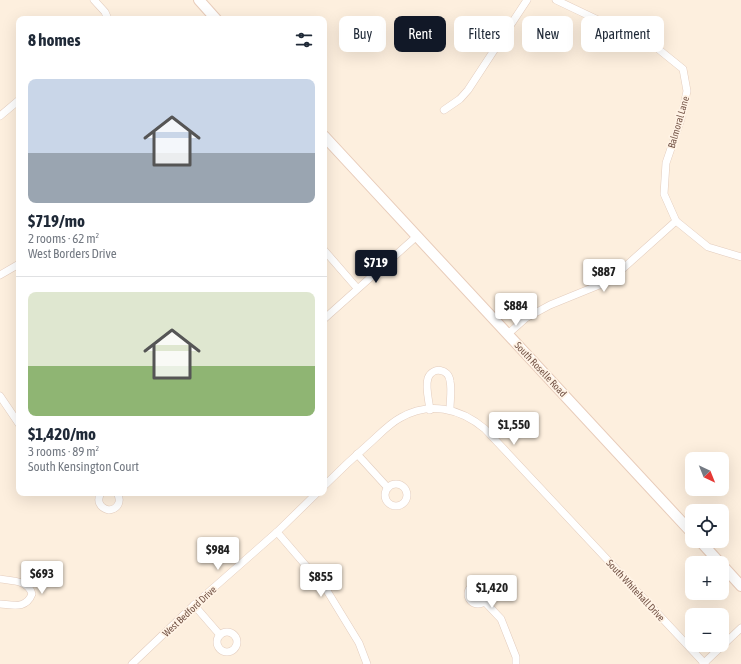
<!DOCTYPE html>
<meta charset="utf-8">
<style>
:root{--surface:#fff;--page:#f6f6f7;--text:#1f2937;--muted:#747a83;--line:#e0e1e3;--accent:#111827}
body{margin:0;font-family:"Asap Condensed",sans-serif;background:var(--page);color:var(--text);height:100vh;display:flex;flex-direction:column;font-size:15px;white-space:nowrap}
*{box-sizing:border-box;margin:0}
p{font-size:13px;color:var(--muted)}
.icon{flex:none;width:22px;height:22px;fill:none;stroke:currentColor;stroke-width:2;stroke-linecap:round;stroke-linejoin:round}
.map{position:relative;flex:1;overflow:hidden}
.panel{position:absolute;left:16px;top:16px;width:311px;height:480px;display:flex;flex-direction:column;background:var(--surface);border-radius:8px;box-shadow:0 4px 16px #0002}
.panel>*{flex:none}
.top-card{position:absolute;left:339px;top:16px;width:342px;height:36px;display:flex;gap:8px}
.needle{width:26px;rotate:137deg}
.fabs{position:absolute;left:685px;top:452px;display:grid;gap:8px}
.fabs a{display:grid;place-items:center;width:44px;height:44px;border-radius:8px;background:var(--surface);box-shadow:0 4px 16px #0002;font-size:20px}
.price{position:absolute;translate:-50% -34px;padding:0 9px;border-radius:4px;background:#fff;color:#222;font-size:13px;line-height:26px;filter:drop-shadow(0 1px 2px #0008)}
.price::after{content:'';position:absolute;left:50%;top:24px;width:12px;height:9px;margin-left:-6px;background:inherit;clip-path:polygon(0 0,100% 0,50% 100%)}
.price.active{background:var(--accent);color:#fff}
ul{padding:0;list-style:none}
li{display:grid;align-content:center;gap:8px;height:212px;padding:0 12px}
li+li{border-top:1px solid var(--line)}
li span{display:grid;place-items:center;height:124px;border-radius:8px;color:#555}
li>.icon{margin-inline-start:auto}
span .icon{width:72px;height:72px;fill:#fffc;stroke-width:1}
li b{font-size:17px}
h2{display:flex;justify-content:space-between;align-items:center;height:48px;padding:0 12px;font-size:17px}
.pill{padding:0 14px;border-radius:8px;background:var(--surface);box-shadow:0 4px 16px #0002;font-size:14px;line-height:36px}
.pill.active{background:var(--accent);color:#fff}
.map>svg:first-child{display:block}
</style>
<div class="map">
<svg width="741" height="664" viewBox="0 0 741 664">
<rect width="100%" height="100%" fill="#fdefde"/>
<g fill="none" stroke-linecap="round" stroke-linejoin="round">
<defs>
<g id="minor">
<polyline points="94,0 105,12 108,19"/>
<polyline points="556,0 657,48 683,69 687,91 681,119 666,163 664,194 676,221 708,247 741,257"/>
<polyline points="444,110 460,99 468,90 527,0"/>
<polyline points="0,116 19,100"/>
<polyline points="324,250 357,288"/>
<polyline points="0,275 19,264"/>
<polyline points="324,319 417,236"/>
<polyline points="508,334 526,318 550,305 609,281 676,221"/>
<polyline points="0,396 19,424"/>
<path d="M430 410C429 401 425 387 428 378 433 366 449 369 450 381 452 390 450 400 450 409"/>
<polyline points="357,454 388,488"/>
<circle cx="396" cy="495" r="11"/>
<path d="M324 486C339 471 355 456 371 442 380 434 389 424 400 418 429 401 460 408 485 429L705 664"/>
<path d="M101 493C96 501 100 508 109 510 118 509 122 501 117 493"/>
<polyline points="277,532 326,589 359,643 367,664"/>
<path d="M0 579C12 581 28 580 32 594 26 609 14 605 0 604"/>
<circle cx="478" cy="594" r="10"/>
<polyline points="485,602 501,619 516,657 516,664"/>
<polyline points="194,605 220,635"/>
<circle cx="227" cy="642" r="10"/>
<polyline points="132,664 194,605 277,532 317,493"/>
<polyline points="703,664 741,628"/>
</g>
<g id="secondary">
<polyline points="199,0 216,19"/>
<polyline points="324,136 692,533"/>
<polyline points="700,541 720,563"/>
<polyline points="722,565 741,586"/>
</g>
</defs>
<use href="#minor" stroke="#e3ccbd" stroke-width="8"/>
<use href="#secondary" stroke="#e8ccba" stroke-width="12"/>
<use href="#minor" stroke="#fff" stroke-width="7"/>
<use href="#secondary" stroke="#fff" stroke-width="10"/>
</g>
<g text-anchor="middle" stroke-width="3.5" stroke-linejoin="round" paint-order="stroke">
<g font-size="10" fill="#735346" stroke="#fff3e5">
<text transform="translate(678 122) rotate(-74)" y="4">Balmoral Lane</text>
<text transform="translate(541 369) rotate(47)" y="4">South Roselle Road</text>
<text transform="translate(636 590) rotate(47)" y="4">South Whitehall Drive</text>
<text transform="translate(189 611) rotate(-43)" y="4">West Bedford Drive</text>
</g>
</g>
</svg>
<div class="fabs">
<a><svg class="needle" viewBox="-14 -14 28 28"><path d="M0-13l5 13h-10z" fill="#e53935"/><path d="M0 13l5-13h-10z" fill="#747a83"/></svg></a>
<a><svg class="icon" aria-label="locate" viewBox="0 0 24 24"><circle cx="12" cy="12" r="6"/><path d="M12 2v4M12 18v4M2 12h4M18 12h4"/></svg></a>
<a>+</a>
<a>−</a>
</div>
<b class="price active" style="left:376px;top:284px">$719</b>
<b class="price" style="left:604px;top:293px">$887</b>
<b class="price" style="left:516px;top:327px">$884</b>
<b class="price" style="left:514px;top:446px">$1,550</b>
<b class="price" style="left:218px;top:571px">$984</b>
<b class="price" style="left:42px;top:595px">$693</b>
<b class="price" style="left:321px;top:598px">$855</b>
<b class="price" style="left:492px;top:609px">$1,420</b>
<div class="top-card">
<a class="pill">Buy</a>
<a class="pill active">Rent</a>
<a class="pill">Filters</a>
<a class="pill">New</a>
<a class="pill">Apartment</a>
</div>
<section class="panel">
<h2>8 homes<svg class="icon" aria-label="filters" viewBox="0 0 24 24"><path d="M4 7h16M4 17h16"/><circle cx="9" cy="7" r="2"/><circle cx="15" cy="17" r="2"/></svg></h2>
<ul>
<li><span style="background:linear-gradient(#c9d6e8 60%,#9aa5b1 0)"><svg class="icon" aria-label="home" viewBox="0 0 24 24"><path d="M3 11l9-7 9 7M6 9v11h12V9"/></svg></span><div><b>$719/mo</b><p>2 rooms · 62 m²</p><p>West Borders Drive</p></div></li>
<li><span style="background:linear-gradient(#dfe7d0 60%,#8fb573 0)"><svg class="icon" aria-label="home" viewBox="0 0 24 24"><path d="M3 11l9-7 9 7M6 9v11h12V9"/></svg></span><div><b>$1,420/mo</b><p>3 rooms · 89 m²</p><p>South Kensington Court</p></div></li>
</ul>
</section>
</div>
